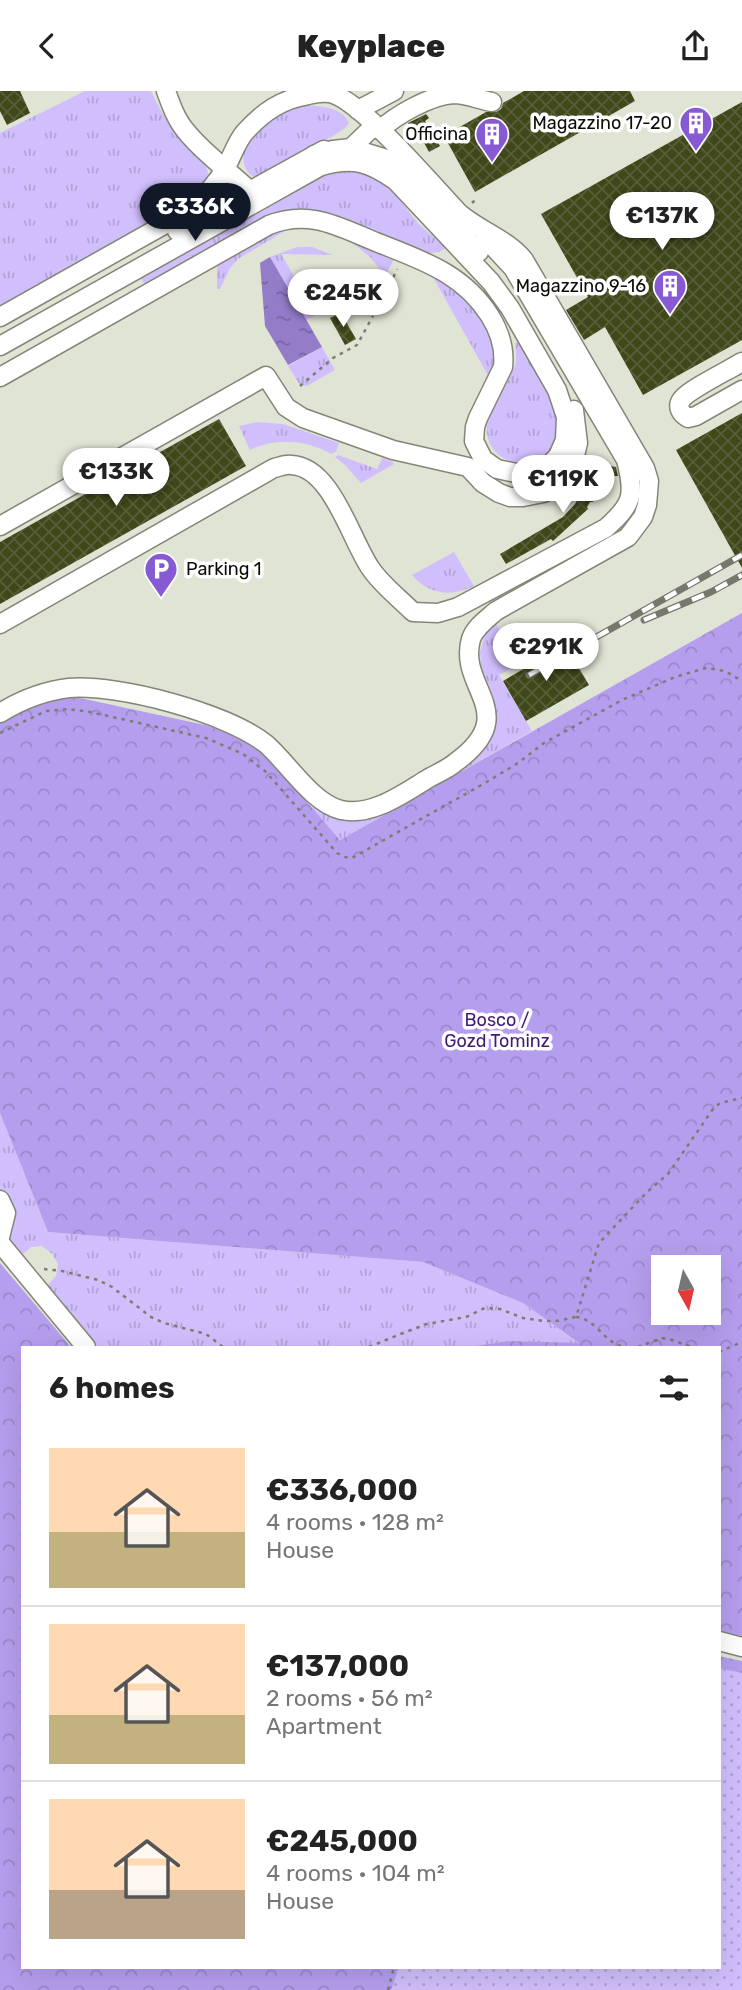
<!DOCTYPE html>
<meta charset="utf-8">
<style>
:root{--surface:#fff;--page:#f6f6f6;--text:#222;--muted:#767676;--line:#e0e0e0;--accent:#111827}
body{margin:0;font-family:Rubik,sans-serif;background:var(--page);color:var(--text);height:100vh;display:flex;flex-direction:column;font-size:26px;white-space:nowrap}
*{box-sizing:border-box;margin:0}
p{font-size:23px;color:var(--muted)}
.icon{flex:none;width:38px;height:38px;fill:none;stroke:currentColor;stroke-width:2;stroke-linecap:round;stroke-linejoin:round}
.map{position:relative;flex:1;overflow:hidden}
.drawer{position:absolute;left:21px;top:1255px;width:700px;height:623px;display:flex;flex-direction:column;background:var(--surface);border-radius:0px;box-shadow:0 7px 28px #0002}
.drawer>*{flex:none}
.needle{width:46px;rotate:172deg}
.buttons{position:absolute;left:651px;top:1164px;display:grid;gap:14px}
.buttons a{display:grid;place-items:center;width:70px;height:70px;border-radius:0px;background:var(--surface);box-shadow:0 7px 28px #0002;font-size:35px}
.price{position:absolute;translate:-50% -60px;padding:0 16px;border-radius:24px;background:#fff;color:#222;font-size:23px;line-height:46px;filter:drop-shadow(0 2px 4px #0008)}
.price::after{content:'';position:absolute;left:50%;top:42px;width:21px;height:16px;margin-left:-10px;background:inherit;clip-path:polygon(0 0,100% 0,50% 100%)}
.price.on{background:var(--accent);color:#fff}
ul{padding:0;list-style:none}
li{display:flex;align-items:center;gap:21px;height:175px;padding:0 28px}
li+li{border-top:2px solid var(--line)}
li span{display:grid;place-items:center;flex:none;width:196px;height:140px;border-radius:0px;color:#555}
li>.icon{margin-inline-start:auto}
span .icon{width:84px;height:84px;fill:#fffc;stroke-width:1}
li b{font-size:30px}
h2{display:flex;justify-content:space-between;align-items:center;height:84px;padding:0 28px;font-size:30px}
header{display:flex;justify-content:space-between;align-items:center;height:91px;padding:0 28px;background:var(--surface);font-size:32px;font-weight:800}
.map>svg:first-child{display:block}
</style>
<header><svg class="icon" aria-label="back" viewBox="0 0 24 24"><path d="M15 5l-7 7 7 7"/></svg>Keyplace<svg class="icon" aria-label="share" viewBox="0 0 24 24"><path d="M12 15V3M7 8l5-5 5 5M5 13v7h14v-7"/></svg></header>
<div class="map">
<svg width="742" height="1899" viewBox="0 0 742 1899">
<defs>
<pattern id="grass-tufts" width="24" height="20" patternUnits="userSpaceOnUse" patternTransform="scale(1.75)"><rect width="24" height="20" fill="#d1bffd"/><path d="M3 7l-1-3M5 7V3M7 7l1-3M15 17l-1-3M17 17v-4M19 17l1-3" fill="none" stroke="#b2a3d7"/></pattern>
<pattern id="forest-crowns" width="20" height="18" patternUnits="userSpaceOnUse" patternTransform="scale(1.75)"><rect width="20" height="18" fill="#b69eee"/><path d="M2 6a3 3 0 1 1 6 0M12 15a3 3 0 1 1 6 0" fill="none" stroke="#9b87cb"/></pattern>
<pattern id="park-dots" width="8" height="8" patternUnits="userSpaceOnUse" patternTransform="scale(1.75)"><rect width="8" height="8" fill="#d1bffd"/><path d="M2 2h.1M6 6h.1" fill="none" stroke="#b2a3d7" stroke-width="1.8" stroke-linecap="round"/></pattern>
<pattern id="water-ripples" width="26" height="14" patternUnits="userSpaceOnUse" patternTransform="scale(1.75)"><rect width="26" height="14" fill="#947cc9"/><path d="M2 4q2-2 4 0t4 0M15 11q2-2 4 0t4 0" fill="none" stroke="#7764a1"/></pattern>
<pattern id="building-cross-hatch" width="8" height="8" patternUnits="userSpaceOnUse" patternTransform="scale(1.75)"><rect width="8" height="8" fill="#40481a"/><path d="M0 0l8 8M0 8l8-8" fill="none" stroke="#585e39"/></pattern>
</defs>
<rect width="100%" height="100%" fill="#e0e4d4"/>
<g fill="url(#grass-tufts)">
<path d="M85 0H151C158 15 167 31 177 45 190 62 208 64 209 90L198 102 176 119 0 219V42Z"/>
<path d="M305 14C320 15 343 16 349 32L345 37 333 45 259 87C253 86 249 84 246 78 235 58 262 32 278 23 286 18 296 15 305 14Z"/>
<path d="M350 79C388 86 395 103 417 131 426 141 437 147 446 157L439 161 423 163 333 125 318 121 268 127 145 194 139 184 309 88 331 80Z"/>
<polygon points="295,134 238,168 230,177 220,198 217,198 217,173 280,138"/>
<polygon points="344,145 396,165 385,185 370,166"/>
<polygon points="297,156 312,156 333,164 281,163 302,199 352,198 355,202 306,229 270,166"/>
<polygon points="429,179 480,218 499,262 490,288"/>
<path d="M522 250C536 273 547 290 555 317 557 321 560 327 560 332 561 337 558 343 557 348 546 382 492 380 487 342 483 317 508 297 515 274 517 267 516 259 515 252Z"/>
<polygon points="322,256 335,279 307,295 300,294 288,275"/>
<path d="M257 331 283 333 339 352 336 361 331 363C308 349 275 346 250 359L239 335Z"/>
<polygon points="338,364 377,378 382,367 393,371 394,373 361,392 345,374 335,366"/>
<path d="M454 461 474 495C452 506 428 504 412 484Z"/>
<polygon points="496,533 520,572 499,584 532,640 340,749 311,716 346,725 464,672 494,622 492,602 481,575 480,561 484,546 489,537"/>
<polygon points="0,1022 48,1141 423,1171 523,1212 580,1253 508,1250 469,1256 93,1256 46,1196 56,1185 58,1173 52,1163 42,1155 31,1156 22,1164 9,1149 14,1121 0,1100"/>
</g>
<g fill="url(#forest-crowns)" fill-rule="evenodd">
<path d="M742 522V1545L719 1541V1256H469L508 1250 579 1252 523 1212 423 1171 48 1141 0 1022V632C27 616 48 604 80 607L205 634 228 642 249 651 269 667 340 749ZM663 1176H709V1222H663Z"/>
<polygon points="0,1172 71,1256 23,1256 23,1876 719,1876 719,1565 742,1570 742,1899 0,1899"/>
</g>
<polygon fill="url(#park-dots)" points="719,1577 742,1582 742,1899 391,1899 399,1876 719,1876"/>
<polygon fill="url(#water-ripples)" points="270,166 322,256 288,274 265,235 260,172"/>
<g fill="url(#building-cross-hatch)">
<polygon points="0,0 20,0 30,22 7,34 0,20"/>
<polygon points="524,0 630,0 635,10 475,101 444,45 486,21 496,21 501,18 503,12"/>
<polygon points="742,11 742,249 643,304 605,236 584,249 566,219 588,206 541,123"/>
<polygon points="426,23 429,27 425,30 440,55 429,61 415,35 412,38 408,32"/>
<polygon points="341,222 356,248 345,254 330,227"/>
<polygon points="742,322 742,477 676,359"/>
<polygon points="219,328 246,375 0,513 0,451"/>
<polygon points="600,370 605,371 604,374 616,376 618,385 601,385 593,411 590,411 587,416 588,418 553,450 551,448 506,473 500,463 563,426 575,413 588,391 592,371 599,373"/>
<polygon points="565,554 589,594 526,630 503,590"/>
</g>
<g fill="none" stroke-linecap="round" stroke-linejoin="round">
<defs>
<g id="minor">
<path d="M166 0C171 14 176 28 185 39 203 62 228 79 249 99"/>
<polyline points="358,19 394,0"/>
<path d="M380 39C396 24 431 4 454 3 466 3 480 9 492 11"/>
<polyline points="314,64 333,59 351,57 387,68 402,80 479,161"/>
<polyline points="177,140 324,59"/>
<path d="M0 226 185 122C202 109 217 93 227 74 233 63 237 50 245 41 263 21 282 8 308 4 315 2 322 1 330 2 361 9 434 96 459 122 480 140 507 148 524 169L645 377 649 390 647 414 643 426 628 446 496 520C487 528 475 536 471 548 457 597 523 622 456 671 448 678 438 682 429 687 404 702 372 726 341 719 312 712 288 672 266 653 227 622 119 593 69 597 44 600 21 609 0 622"/>
<polyline points="0,255 321,75 351,57 375,34"/>
<path d="M742 271C729 279 690 298 682 308 676 316 681 323 688 327L696 325 742 299"/>
<path d="M0 286 269 134C310 118 339 136 376 151 421 169 463 182 490 225 500 241 505 258 503 276L478 327 475 336 474 350 483 368 497 378 521 383 544 379 558 365 565 349 566 326 557 299 510 217 491 191 396 90C369 71 353 66 321 75"/>
<polyline points="0,435 266,285 286,316 303,327 393,359 468,376 483,392 499,402 510,406 523,406 543,402 559,394 566,386 575,364 578,352 574,319"/>
<path d="M0 533 274 377C279 376 286 373 291 374 332 375 351 450 371 478 382 494 399 507 413 521L438 522 458 516 606 437C633 413 635 404 626 369L513 177 485 147"/>
<polyline points="0,1109 6,1122 0,1146"/>
<polyline points="0,1152 86,1256"/>
<polyline points="719,1550 742,1556"/>
</g>
</defs>
<use href="#minor" stroke="#828677" stroke-width="21"/>
<g stroke="#7b7e73" stroke-width="2.5" stroke-dasharray="3.5 5" stroke-linecap="butt">
<polyline points="472,112 478,106"/>
<polyline points="390,194 397,178"/>
<polyline points="300,295 333,267 357,254 373,225"/>
<polyline points="0,642 46,620 68,618 90,621 206,647 243,663 266,681 337,762 345,766 352,767 485,692 518,672 544,652 622,609 675,586 706,577 725,580 742,590"/>
<polyline points="44,1178 62,1180 98,1189 112,1196 151,1226 164,1232 206,1243 223,1256"/>
<path d="M576 1226C597 1228 604 1253 625 1256"/>
<polyline points="369,1256 403,1242 427,1233 466,1226 485,1217 500,1218 523,1227 544,1230 556,1230 576,1226 599,1152 647,1101 668,1083 713,1018 720,1012 742,1007"/>
<polyline points="638,1256 662,1247 672,1249 692,1256"/>
<polyline points="719,1261 742,1251"/>
<polyline points="388,1899 394,1876"/>
</g>
<use href="#minor" stroke="#fff" stroke-width="18"/>
<defs>
<g id="rail">
<polyline points="644,529 711,501 742,484"/>
<polyline points="529,584 742,464"/>
</g>
</defs>
<use href="#rail" stroke="#76786e" stroke-width="7"/>
<use href="#rail" stroke="#fff" stroke-width="4.5" stroke-dasharray="13" stroke-linecap="butt"/>
</g>
<defs>
<symbol id="building-pin" viewBox="-11 -11 22 30"><path d="M0 17L-7.5 6A9.5 9.5 0 1 1 7.5 6Z" fill="#875ad3" stroke="#fff"/><path d="M-4-6H4V6H1V3H-1V6H-4ZM-2.5-4.3h1.7v1.8h-1.7ZM.8-4.3h1.7v1.8H.8ZM-2.5-1h1.7V.8h-1.7ZM.8-1h1.7V.8H.8Z" fill="#fff"/></symbol>
<symbol id="parking-pin" viewBox="-11 -11 22 30"><path d="M0 17L-7.5 6A9.5 9.5 0 1 1 7.5 6Z" fill="#875ad3" stroke="#fff"/><path d="M-3.5-5.5H1a3.5 3.5 0 0 1 0 7H-1V5.5H-3.5ZM-1-3.4V-.6H.8a1.4 1.4 0 0 0 0-2.8Z" fill="#fff"/></symbol>
</defs>
<g fill-rule="evenodd">
<use href="#building-pin" x="677" y="13" width="38" height="52"/>
<use href="#building-pin" x="473" y="24" width="38" height="52"/>
<use href="#building-pin" x="651" y="176" width="38" height="52"/>
<use href="#parking-pin" x="142" y="459" width="38" height="52"/>
</g>
<g text-anchor="middle" stroke-width="7" stroke-linejoin="round" paint-order="stroke">
<g font-size="18" fill="#0c0d08" stroke="#fff" text-anchor="end">
<text x="672" y="38">Magazzino 17-20</text>
<text x="468" y="49">Officina</text>
<text x="646" y="201">Magazzino 9-16</text>
<text x="186" y="484" text-anchor="start">Parking 1</text>
</g>
<g font-size="18" fill="#421a76" stroke="#fff">
<text x="497" y="935">Bosco /<tspan x="497" dy="21">Gozd Tominz</tspan></text>
</g>
</g>
</svg>
<div class="buttons">
<a><svg class="needle" viewBox="-14 -14 28 28"><path d="M0-13l5 13h-10z" fill="#e53935"/><path d="M0 13l5-13h-10z" fill="#767676"/></svg></a>
</div>
<b class="price on" style="left:195px;top:152px">€336K</b>
<b class="price" style="left:662px;top:161px">€137K</b>
<b class="price" style="left:343px;top:238px">€245K</b>
<b class="price" style="left:116px;top:417px">€133K</b>
<b class="price" style="left:563px;top:424px">€119K</b>
<b class="price" style="left:546px;top:592px">€291K</b>
<section class="drawer">
<h2>6 homes<svg class="icon" aria-label="filters" viewBox="0 0 24 24"><path d="M4 7h16M4 17h16"/><circle cx="9" cy="7" r="2"/><circle cx="15" cy="17" r="2"/></svg></h2>
<ul>
<li><span style="background:linear-gradient(#ffd9b3 60%,#c2b280 0)"><svg class="icon" aria-label="home" viewBox="0 0 24 24"><path d="M3 11l9-7 9 7M6 9v11h12V9"/></svg></span><div><b>€336,000</b><p>4 rooms · 128 m²</p><p>House</p></div></li>
<li><span style="background:linear-gradient(#ffd9b3 65%,#c2b280 0)"><svg class="icon" aria-label="home" viewBox="0 0 24 24"><path d="M3 11l9-7 9 7M6 9v11h12V9"/></svg></span><div><b>€137,000</b><p>2 rooms · 56 m²</p><p>Apartment</p></div></li>
<li><span style="background:linear-gradient(#ffd9b3 65%,#b9a48a 0)"><svg class="icon" aria-label="home" viewBox="0 0 24 24"><path d="M3 11l9-7 9 7M6 9v11h12V9"/></svg></span><div><b>€245,000</b><p>4 rooms · 104 m²</p><p>House</p></div></li>
</ul>
</section>
</div>
